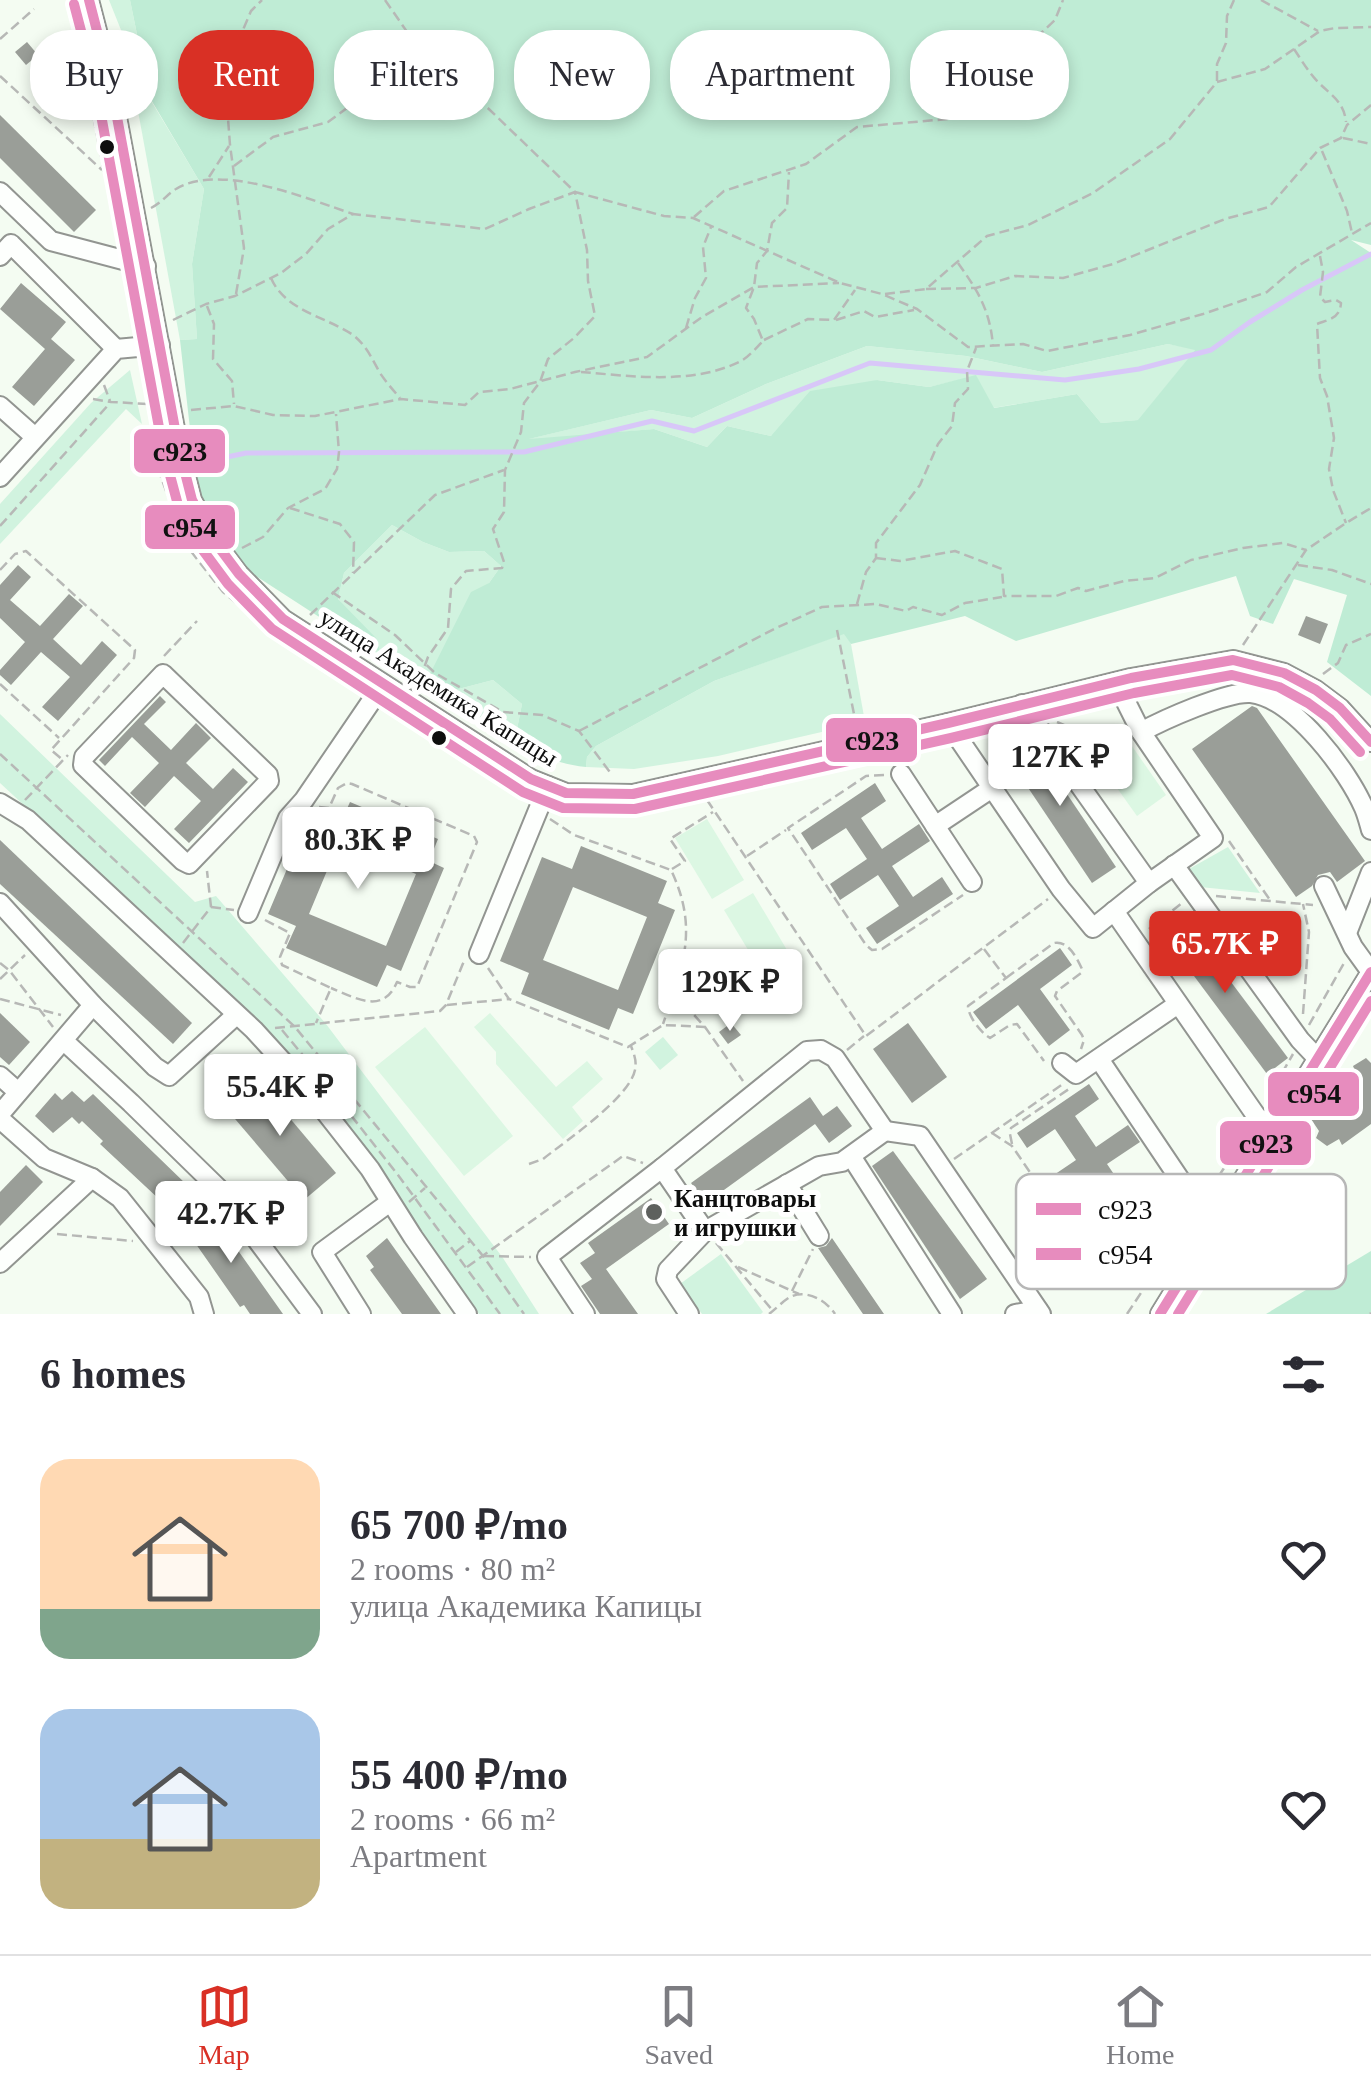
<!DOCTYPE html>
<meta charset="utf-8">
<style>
:root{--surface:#fff;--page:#f2f2f3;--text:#2b2b33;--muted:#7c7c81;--line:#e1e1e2;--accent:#d93025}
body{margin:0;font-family:Georgia,serif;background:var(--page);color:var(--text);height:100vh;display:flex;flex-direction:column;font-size:38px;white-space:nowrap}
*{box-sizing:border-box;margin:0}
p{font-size:32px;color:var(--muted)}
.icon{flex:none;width:55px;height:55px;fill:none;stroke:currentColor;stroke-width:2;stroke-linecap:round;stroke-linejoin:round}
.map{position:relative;height:1314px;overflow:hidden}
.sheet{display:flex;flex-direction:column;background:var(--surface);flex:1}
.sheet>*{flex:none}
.banner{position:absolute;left:30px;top:30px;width:1312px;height:90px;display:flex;gap:20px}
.price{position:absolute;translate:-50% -85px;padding:0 22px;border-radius:10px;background:#fff;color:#222;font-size:32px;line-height:65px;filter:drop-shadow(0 2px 5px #0008)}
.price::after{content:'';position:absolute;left:50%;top:60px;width:30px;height:22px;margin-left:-15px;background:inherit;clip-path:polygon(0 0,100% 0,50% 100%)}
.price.on{background:var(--accent);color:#fff}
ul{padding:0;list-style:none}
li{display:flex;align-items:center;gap:30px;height:250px;padding:0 40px}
li span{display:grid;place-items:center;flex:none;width:280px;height:200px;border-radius:30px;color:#555}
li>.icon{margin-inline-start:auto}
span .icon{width:120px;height:120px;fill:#fffc;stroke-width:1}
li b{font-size:42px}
h2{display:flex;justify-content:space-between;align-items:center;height:120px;padding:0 40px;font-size:42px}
.tag{padding:0 35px;border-radius:40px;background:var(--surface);box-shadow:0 5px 15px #0003;font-size:35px;line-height:90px}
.tag.on{background:var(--accent);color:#fff}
.dock{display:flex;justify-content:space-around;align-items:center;height:140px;border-top:2px solid var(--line);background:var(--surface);font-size:28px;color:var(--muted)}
.dock a{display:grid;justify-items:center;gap:5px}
.dock .on{color:var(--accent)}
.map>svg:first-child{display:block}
</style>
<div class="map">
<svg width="1371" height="1314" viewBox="0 0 1371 1314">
<rect width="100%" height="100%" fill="#f4fcf2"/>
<g fill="#d1f3df">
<polygon points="109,0 130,0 150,99 204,189 192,264 197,339 180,340 125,40"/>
<polygon points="1168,344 1196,349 1139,420 1101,423 1077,394 993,408 976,376 929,387 877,380 771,436 727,426 707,447 654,429 520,441 651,410 692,418 766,384 867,346 966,356 1042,372"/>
<polygon points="130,370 142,424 126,409 0,544 0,504 91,403"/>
<polygon points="392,525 423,542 449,552 484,551 501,566 489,583 447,692 493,680 522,704 515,739 364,646 380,650 338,599 344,573"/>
<polygon points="845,633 851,644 865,722 718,756 634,769 586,767 587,757 596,746 714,681"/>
<polygon points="0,714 195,902 216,896 326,1024 503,1258 539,1314 479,1314 398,1201 356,1135 270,1033 0,783"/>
<polygon points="1228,847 1260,893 1200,887 1189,869"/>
<polygon points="722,963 745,973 735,994 713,985"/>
<polygon points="663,1037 678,1055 660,1070 645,1052"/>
<polygon points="721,1254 763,1312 761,1314 702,1314 680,1284"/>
</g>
<g fill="#bfecd5" fill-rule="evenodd">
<path d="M130 0H1371V245L1351 240 1371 253V696L1327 662 1347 595 1294 579 1273 624 1250 616 1236 576 1016 641 965 616 851 644 844 634 714 681 596 746 587 757 586 767C558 764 538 755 515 739L522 704 493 680 447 692 425 684 471 592 489 583 501 566 484 551 449 552 423 542 392 525 344 573 338 599 376 638 380 651 364 646 242 567 198 500 180 340 197 339 192 264 204 189 150 98ZM1168 344 1195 350 1138 420 1101 423 1077 394 994 408 976 375 929 387 877 380 810 391 771 436 727 426 707 447 654 429 529 439 651 410 692 418 766 384 867 346 966 356 1042 372Z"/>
<polygon points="1371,1251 1371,1314 1266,1314"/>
</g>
<g fill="#dcf7e3">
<polygon points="1127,739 1166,795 1137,816 1097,760"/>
<polygon points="707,819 744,880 712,899 675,838"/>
<polygon points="753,893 787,950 759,968 724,910"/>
<polygon points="490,1013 556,1087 587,1061 603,1079 572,1107 583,1121 563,1139 496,1064 496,1052 474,1027"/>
<polygon points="425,1027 513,1136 464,1176 375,1067"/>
</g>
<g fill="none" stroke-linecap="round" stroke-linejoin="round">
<polyline stroke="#d8c7f8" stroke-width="5" points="227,457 246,453 524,452 652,421 694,431 870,363 1065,380 1139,369 1211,350 1250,322 1302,290 1371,254"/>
</g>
<g fill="#9a9e98" fill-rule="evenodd">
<polygon points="27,42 38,55 26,65 15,52"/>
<polygon points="0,115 96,210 74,232 0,158"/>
<polygon points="21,283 66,322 51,339 75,360 34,406 12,387 45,349 0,309"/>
<polygon points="18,565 31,577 10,600 40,626 69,594 83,606 53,639 81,665 102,641 117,655 58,721 42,707 70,677 41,652 11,685 0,675 0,670 25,642 0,618 0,585"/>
<polygon points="1306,616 1328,624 1320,644 1298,635"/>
<polygon points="160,696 166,702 144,724 171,750 196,723 211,738 186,763 213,789 233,768 248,782 189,843 174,829 201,801 174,776 145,807 130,793 159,763 132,737 105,766 99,760"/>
<polygon points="1252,706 1257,708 1365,861 1337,882 1330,872 1318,875 1312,886 1296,897 1192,749"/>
<polygon points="1028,736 1116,867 1092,883 1004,752"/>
<polygon points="875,783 886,801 861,818 882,849 919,824 930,841 892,866 913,897 942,877 953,894 877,944 866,928 899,906 878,875 840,900 830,884 867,859 846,828 812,850 801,833"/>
<path d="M350 802 438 839 429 861 444 868 401 971 387 965 377 987 286 948 296 926 268 914 311 812 340 824ZM339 842 416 874 386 946 309 914Z"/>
<polygon points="0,840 192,1023 173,1044 0,884"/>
<path d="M581 846 667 881 658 903 675 910 633 1014 618 1008 609 1030 521 994 529 973 500 961 542 857 572 869ZM573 887 647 917 618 990 543 960Z"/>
<polygon points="1183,918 1288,1058 1267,1074 1162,933"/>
<polygon points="1060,948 1072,965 1040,989 1070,1030 1049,1046 1018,1005 986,1029 973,1012"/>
<polygon points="0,1013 30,1042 9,1065 0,1057"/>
<polygon points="731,1023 741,1035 728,1044 719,1032"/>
<polygon points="908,1023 947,1077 912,1103 873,1049"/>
<polygon points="1366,1058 1371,1063 1371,1124 1342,1145 1339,1139 1327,1146 1316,1138 1319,1131 1309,1116 1327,1104 1323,1098 1356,1073 1353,1066"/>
<polygon points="256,1078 336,1173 304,1200 224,1106"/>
<polygon points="1089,1084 1099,1099 1075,1116 1096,1147 1128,1125 1140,1142 1107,1164 1128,1195 1157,1176 1167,1192 1089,1245 1078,1229 1107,1209 1086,1178 1054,1200 1042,1183 1076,1160 1055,1129 1027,1148 1017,1133"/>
<polygon points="72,1091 84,1102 93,1094 187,1185 170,1203 164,1197 160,1200 100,1144 103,1141 82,1121 79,1124 72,1117 53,1133 35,1116 55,1093 62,1100"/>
<polygon points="810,1097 823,1116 837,1106 852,1126 829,1143 815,1124 706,1203 691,1183"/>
<polygon points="893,1151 987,1279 960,1299 872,1166"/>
<polygon points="26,1165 43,1182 0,1226 0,1192"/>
<polygon points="651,1198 669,1224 606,1269 638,1314 600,1314 581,1286 592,1279 580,1263 595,1253 588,1243"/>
<polygon points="208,1208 283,1314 250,1314 244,1305 240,1307 191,1237 195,1234 187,1224"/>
<polygon points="387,1238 441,1314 402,1314 370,1270 374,1267 366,1256"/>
<polygon points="832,1238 884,1314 863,1314 818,1248 826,1246"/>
</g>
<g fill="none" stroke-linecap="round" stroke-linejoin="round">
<defs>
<g id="minor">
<polyline points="89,0 111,85 178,445 192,500 215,542 239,574 283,619 531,779 566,793 633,794 948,723 1131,678 1233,660 1284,673 1316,690 1340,708 1371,742"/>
<polyline points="0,192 51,241 146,266"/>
<polyline points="0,256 11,244 116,349"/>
<polyline points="0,406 35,437"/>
<polyline points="0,477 116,349 160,345"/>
<polygon points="163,674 268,775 269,781 189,864 183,861 83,765 84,757"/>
<path d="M1116 682 1141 732C1163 720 1227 691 1251 693 1294 698 1348 771 1364 808 1367 815 1369 823 1371 830"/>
<polyline points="1022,704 1149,883 1213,838 1141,732"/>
<polyline points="948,723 1061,889 1093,928 1149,883"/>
<polyline points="901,774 972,882"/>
<polyline points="0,803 28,820 254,1030 305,1086 370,1169 413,1237 467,1314"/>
<polyline points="935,826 992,788"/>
<polyline points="1174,865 1300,1040 1318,1059"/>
<polyline points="0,903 93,1005 155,1067 169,1076 236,1015"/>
<polyline points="1114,911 1257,1117 1275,1128"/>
<polyline points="248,913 288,818 304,800 383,684"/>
<polyline points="1347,933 1371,872"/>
<polyline points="479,954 548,786"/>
<polyline points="64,1041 131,1103 219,1189 312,1314"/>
<polygon points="821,1050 835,1058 885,1131 842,1162 819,1166 705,1231 662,1168 807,1051"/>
<polyline points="1099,1059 1183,1184"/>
<polyline points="1062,1063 1076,1074 1178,1004"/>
<polyline points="0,1076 18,1092"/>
<polyline points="0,1114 93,1005"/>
<polyline points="0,1119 44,1158 92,1178 120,1198 199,1297 204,1314"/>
<polyline points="885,1131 920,1136 1041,1314"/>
<polyline points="851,1156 952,1314"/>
<polyline points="787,1184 819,1236"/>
<polyline points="0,1263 92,1178"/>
<polyline points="361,1314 322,1252 390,1202"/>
<polyline points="585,1314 547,1257 662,1168"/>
<polyline points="689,1314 666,1279 668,1270 705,1231"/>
<polyline points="1015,1314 1038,1310"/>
<polyline points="1160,1314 1371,972 1353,947 1324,886"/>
</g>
</defs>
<use href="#minor" stroke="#929591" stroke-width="22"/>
<g stroke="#b7b8b6" stroke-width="2.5" stroke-dasharray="10 5" stroke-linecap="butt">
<polyline points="71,0 104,172 122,238"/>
<polyline points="385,0 412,39 438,60 575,192 664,216 693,218 840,283 882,294 917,309 968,347 1023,344 1047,351 1130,335 1203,314 1267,292 1296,267 1371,223"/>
<polyline points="1261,0 1318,31"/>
<polyline points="0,39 34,9"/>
<path d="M1294 49C1302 61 1309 73 1319 83 1332 96 1344 102 1346 122"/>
<polyline points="0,76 102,170"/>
<polyline points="1217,81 1217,64 1226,43 1227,16 1234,0"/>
<polyline points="1343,138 1371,144"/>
<polyline points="1322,151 1347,211 1352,233"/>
<polyline points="234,166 273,137 328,122 347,108 379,75 403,79 438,60"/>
<polyline points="209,177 229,146"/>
<path d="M151 208C163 202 167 194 176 189 220 162 308 199 353 214"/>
<polyline points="694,217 724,191 806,164 857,127 959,118 1001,91 1038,36 1055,20 1063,0"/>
<path d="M1320 256 1323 272 1320 297 1325 302 1336 300 1341 303C1340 318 1330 319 1317 324L1320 378 1327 396 1334 438 1329 469 1333 490 1346 523"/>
<path d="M958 263C978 291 990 310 993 346"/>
<path d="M271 278C285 311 327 317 353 335 367 346 372 359 380 373 386 382 393 390 400 398"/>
<polyline points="125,280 134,331"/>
<polyline points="926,289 976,288 1015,276 1063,278 1113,264 1225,219 1269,207 1320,148 1341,138 1347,125 1371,105"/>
<polyline points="236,294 244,248 230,145 226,92 237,44 251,11 262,0"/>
<polyline points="885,294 926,289 987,236 1028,225 1093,193 1170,139 1217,82 1265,69 1320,31 1335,28 1371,27"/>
<polyline points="207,306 214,324 213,359 232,381 234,404"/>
<polyline points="173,320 206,304 235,296 281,273 306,254 328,229 353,214 485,229 529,209 575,192 587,250 588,281 595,316 574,338 548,359 540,382 524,403 521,432 505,470 504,512 493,529 504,562 502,568 466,571 451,589 448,628 428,657 417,687"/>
<polyline points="836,320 864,311 875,317 914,310"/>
<polyline points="686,328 695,298 706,278 703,247 711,227"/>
<polyline points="764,340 808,319 834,320 855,290"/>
<polyline points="141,364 150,404 161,477 186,545 223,592 269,630"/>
<path d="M581 372C632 376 691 385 739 362 748 358 756 348 763 341L754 319 746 308 754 287 757 263 767 251 772 223 787 208 789 172"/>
<polyline points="104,385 110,401"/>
<polyline points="93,399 111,402 149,404"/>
<polyline points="191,410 234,406 273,415 315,416 401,399 465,405 479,392 510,389 575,372 647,357 702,317 754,287 839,283"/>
<polyline points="290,508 340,524 354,542 353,573"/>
<polyline points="0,526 110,403"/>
<polyline points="242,548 263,537 288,508 325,489 337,469 339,452 336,414"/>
<polyline points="876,558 900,561 955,551 1002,569 1004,596 1056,596 1078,588 1086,591 1124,581 1155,578 1191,560 1243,548 1283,543 1306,550"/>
<polyline points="1298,565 1332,570 1371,584"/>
<polyline points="0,570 15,554 26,551 135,650 134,658 51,750 63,760"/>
<polyline points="332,592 395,635 435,673 503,712 542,715 579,731 612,775"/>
<polyline points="857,604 866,572 876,558 876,543 920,485 938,444 952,426 955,403 968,389 967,371 976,348"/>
<polyline points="310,615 435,495 504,470"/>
<polyline points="837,630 856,724"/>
<polyline points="284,641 360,693"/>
<polyline points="1243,645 1306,550 1346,523 1371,508"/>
<polyline points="164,656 197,621"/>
<polyline points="1323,674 1338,663 1346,645 1371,634"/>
<polyline points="0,684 59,738"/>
<polyline points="387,711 524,797"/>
<polyline points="1051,719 1111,706"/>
<polyline points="1057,722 1080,732 1122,732"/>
<polyline points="579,731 774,629 822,607 876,604 906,611 913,607 942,615 965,603 1002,597"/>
<polyline points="978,738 1019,727"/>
<polyline points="0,754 295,1027 483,1256 524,1314"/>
<polyline points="884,775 866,776 788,828 866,945 872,950 882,949 963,895"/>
<polyline points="25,800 68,755"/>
<polyline points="707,800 866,1036 1048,899"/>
<polyline points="670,804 706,799 941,747"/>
<path d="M319 807 329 808 338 788 347 783 352 784 474 836 477 842 417 987H410L397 982C383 1015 356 998 331 988"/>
<path d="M550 819 574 835 671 870C699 929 683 966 663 1024"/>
<polyline points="1229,841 1270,900"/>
<polyline points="747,856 786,830"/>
<polyline points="672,869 685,861 670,839 713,812"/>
<polyline points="1216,896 1313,905"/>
<polyline points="211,907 234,910"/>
<polyline points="265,920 290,933 280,957 282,965 331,988 316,1023"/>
<polyline points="1149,929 1182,903"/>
<polyline points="183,943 211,907 207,871"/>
<path d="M984 949 1006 978 968 1006C968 1016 981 1033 990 1038L1010 1025 1017 1024 1044 1061"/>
<polyline points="0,963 9,970 53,1027"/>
<polyline points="488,968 509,999 628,1047 663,1025 705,1027"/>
<path d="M1006 978 1054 943C1068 940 1077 958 1082 969L1081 973 1057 991 1055 996 1082 1035 1084 1040 1081 1049"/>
<polyline points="0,979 25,955"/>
<polyline points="674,993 705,1027 743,1081"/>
<polyline points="0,999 61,1015"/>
<polyline points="447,1005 509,999"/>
<polyline points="1303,1014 1309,932 1303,904"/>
<polyline points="1309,1025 1344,963"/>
<polyline points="275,1028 440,1011 446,1005 464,961"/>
<polyline points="282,1030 315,1070"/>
<polyline points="847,1050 864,1036"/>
<polyline points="1267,1099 1293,1054"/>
<polyline points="342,1104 398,1175 500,1314"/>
<path d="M992 1133 1012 1146 1084 1251C1090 1257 1094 1257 1102 1254L1181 1199"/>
<polyline points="1012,1144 1010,1134 1011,1128 1069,1089"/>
<polyline points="954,1159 1063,1084"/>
<path d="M529 1164 543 1159C567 1140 629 1098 635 1070 637 1061 634 1054 631 1046"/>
<polyline points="409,1202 425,1188"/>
<polyline points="57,1234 133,1241"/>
<polyline points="167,1234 207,1200"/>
<polyline points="716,1243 773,1311"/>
<polyline points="456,1252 470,1241"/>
<polyline points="484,1256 531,1257"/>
<polyline points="467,1267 623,1156 643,1163"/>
<polyline points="738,1267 799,1294"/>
<polyline points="792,1291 813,1249"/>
<path d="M769 1314C776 1309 783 1301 790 1297 806 1289 826 1300 835 1314"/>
<polyline points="1127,1314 1248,1132"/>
<polyline points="1370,1314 1371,1313"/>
</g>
<use href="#minor" stroke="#fdfffd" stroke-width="18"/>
<defs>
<g id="bus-1">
<polyline points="89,0 111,85 178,445 192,500 215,542 239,574 283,619 531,779 566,793 633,794 948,723 1131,678 1233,660 1284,673 1316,690 1340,708 1371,742"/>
<polyline points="1160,1314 1371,972"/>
</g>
<g id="bus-2">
<polyline points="74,4 96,88 163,449 178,505 202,549 228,584 272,629 523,792 563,808 635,809 951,738 1134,693 1232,675 1279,687 1308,703 1330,719 1360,752"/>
<polyline points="1178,1314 1371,1001"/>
</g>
</defs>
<use href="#bus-1" stroke="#fff" stroke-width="18"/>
<use href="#bus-2" stroke="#fff" stroke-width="18"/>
<use href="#bus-1" stroke="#e78cbe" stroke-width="10"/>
<use href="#bus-2" stroke="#e78cbe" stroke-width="10"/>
</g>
<g fill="#0e0e0e" stroke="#fff" stroke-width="4">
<circle cx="107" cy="147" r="9"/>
<circle cx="439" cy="738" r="9"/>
</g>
<circle fill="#5e615e" stroke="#fff" stroke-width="4" cx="654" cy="1212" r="10"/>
<g text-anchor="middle" stroke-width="10" stroke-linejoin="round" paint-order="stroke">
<g font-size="25" fill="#0e0e0e" stroke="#fff">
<text transform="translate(439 687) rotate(32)" y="9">улица Академика Капицы</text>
</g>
<g font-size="25" font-weight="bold" fill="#0e0e0e" stroke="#fff" text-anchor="start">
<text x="674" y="1207">Канцтовары<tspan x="674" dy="29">и игрушки</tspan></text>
</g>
</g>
<rect x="1016" y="1174" width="330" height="115" rx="15" fill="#fff" stroke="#b7b7b7" stroke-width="2.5"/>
<rect x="1036" y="1203" width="45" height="12" fill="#e78cbe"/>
<rect x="1036" y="1248" width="45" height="12" fill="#e78cbe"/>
<g font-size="28" fill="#0e0e0e">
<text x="1098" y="1219">с923</text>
<text x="1098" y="1264">с954</text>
</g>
<g stroke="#fff" stroke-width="4">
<rect x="132" y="427" width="95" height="48" rx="10" fill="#e78cbe"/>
<rect x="143" y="503" width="94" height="48" rx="10" fill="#e78cbe"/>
<rect x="824" y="716" width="95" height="48" rx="10" fill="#e78cbe"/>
<rect x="1266" y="1070" width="95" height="48" rx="10" fill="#e78cbe"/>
<rect x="1218" y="1119" width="95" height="48" rx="10" fill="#e78cbe"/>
</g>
<g font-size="28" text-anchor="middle" font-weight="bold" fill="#111">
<text x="180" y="461">с923</text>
<text x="190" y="537">с954</text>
<text x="872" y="750">с923</text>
<text x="1314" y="1103">с954</text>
<text x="1266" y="1153">с923</text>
</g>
</svg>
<b class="price" style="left:1060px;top:809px">127K ₽</b>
<b class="price" style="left:358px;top:892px">80.3K ₽</b>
<b class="price on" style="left:1225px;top:996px">65.7K ₽</b>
<b class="price" style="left:730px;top:1034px">129K ₽</b>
<b class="price" style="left:280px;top:1139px">55.4K ₽</b>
<b class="price" style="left:231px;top:1266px">42.7K ₽</b>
<div class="banner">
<a class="tag">Buy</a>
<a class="tag on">Rent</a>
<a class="tag">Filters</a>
<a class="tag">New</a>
<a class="tag">Apartment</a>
<a class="tag">House</a>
</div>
</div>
<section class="sheet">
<h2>6 homes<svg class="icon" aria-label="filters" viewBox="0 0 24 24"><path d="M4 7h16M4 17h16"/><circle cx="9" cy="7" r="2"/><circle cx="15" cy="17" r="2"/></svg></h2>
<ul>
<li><span style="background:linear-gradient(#ffd9b3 75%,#7fa58c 0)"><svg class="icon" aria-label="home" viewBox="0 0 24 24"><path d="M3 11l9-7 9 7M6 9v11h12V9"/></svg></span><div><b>65 700 ₽/mo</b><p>2 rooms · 80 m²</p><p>улица Академика Капицы</p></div><svg class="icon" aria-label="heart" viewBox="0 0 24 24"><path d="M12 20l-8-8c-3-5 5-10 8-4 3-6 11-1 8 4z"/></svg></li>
<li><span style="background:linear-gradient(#a9c7e8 65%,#c2b280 0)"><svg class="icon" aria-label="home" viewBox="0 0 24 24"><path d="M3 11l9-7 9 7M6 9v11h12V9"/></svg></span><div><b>55 400 ₽/mo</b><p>2 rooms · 66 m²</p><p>Apartment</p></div><svg class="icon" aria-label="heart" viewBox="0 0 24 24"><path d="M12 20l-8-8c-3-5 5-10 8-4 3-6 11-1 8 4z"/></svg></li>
</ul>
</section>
<nav class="dock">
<a class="on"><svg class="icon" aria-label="map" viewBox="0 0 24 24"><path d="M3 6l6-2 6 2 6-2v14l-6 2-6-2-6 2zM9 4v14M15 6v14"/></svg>Map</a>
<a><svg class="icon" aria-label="saved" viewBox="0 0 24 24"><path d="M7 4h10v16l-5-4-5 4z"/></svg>Saved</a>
<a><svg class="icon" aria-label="home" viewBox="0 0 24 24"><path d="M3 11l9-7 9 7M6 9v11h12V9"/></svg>Home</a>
</nav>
